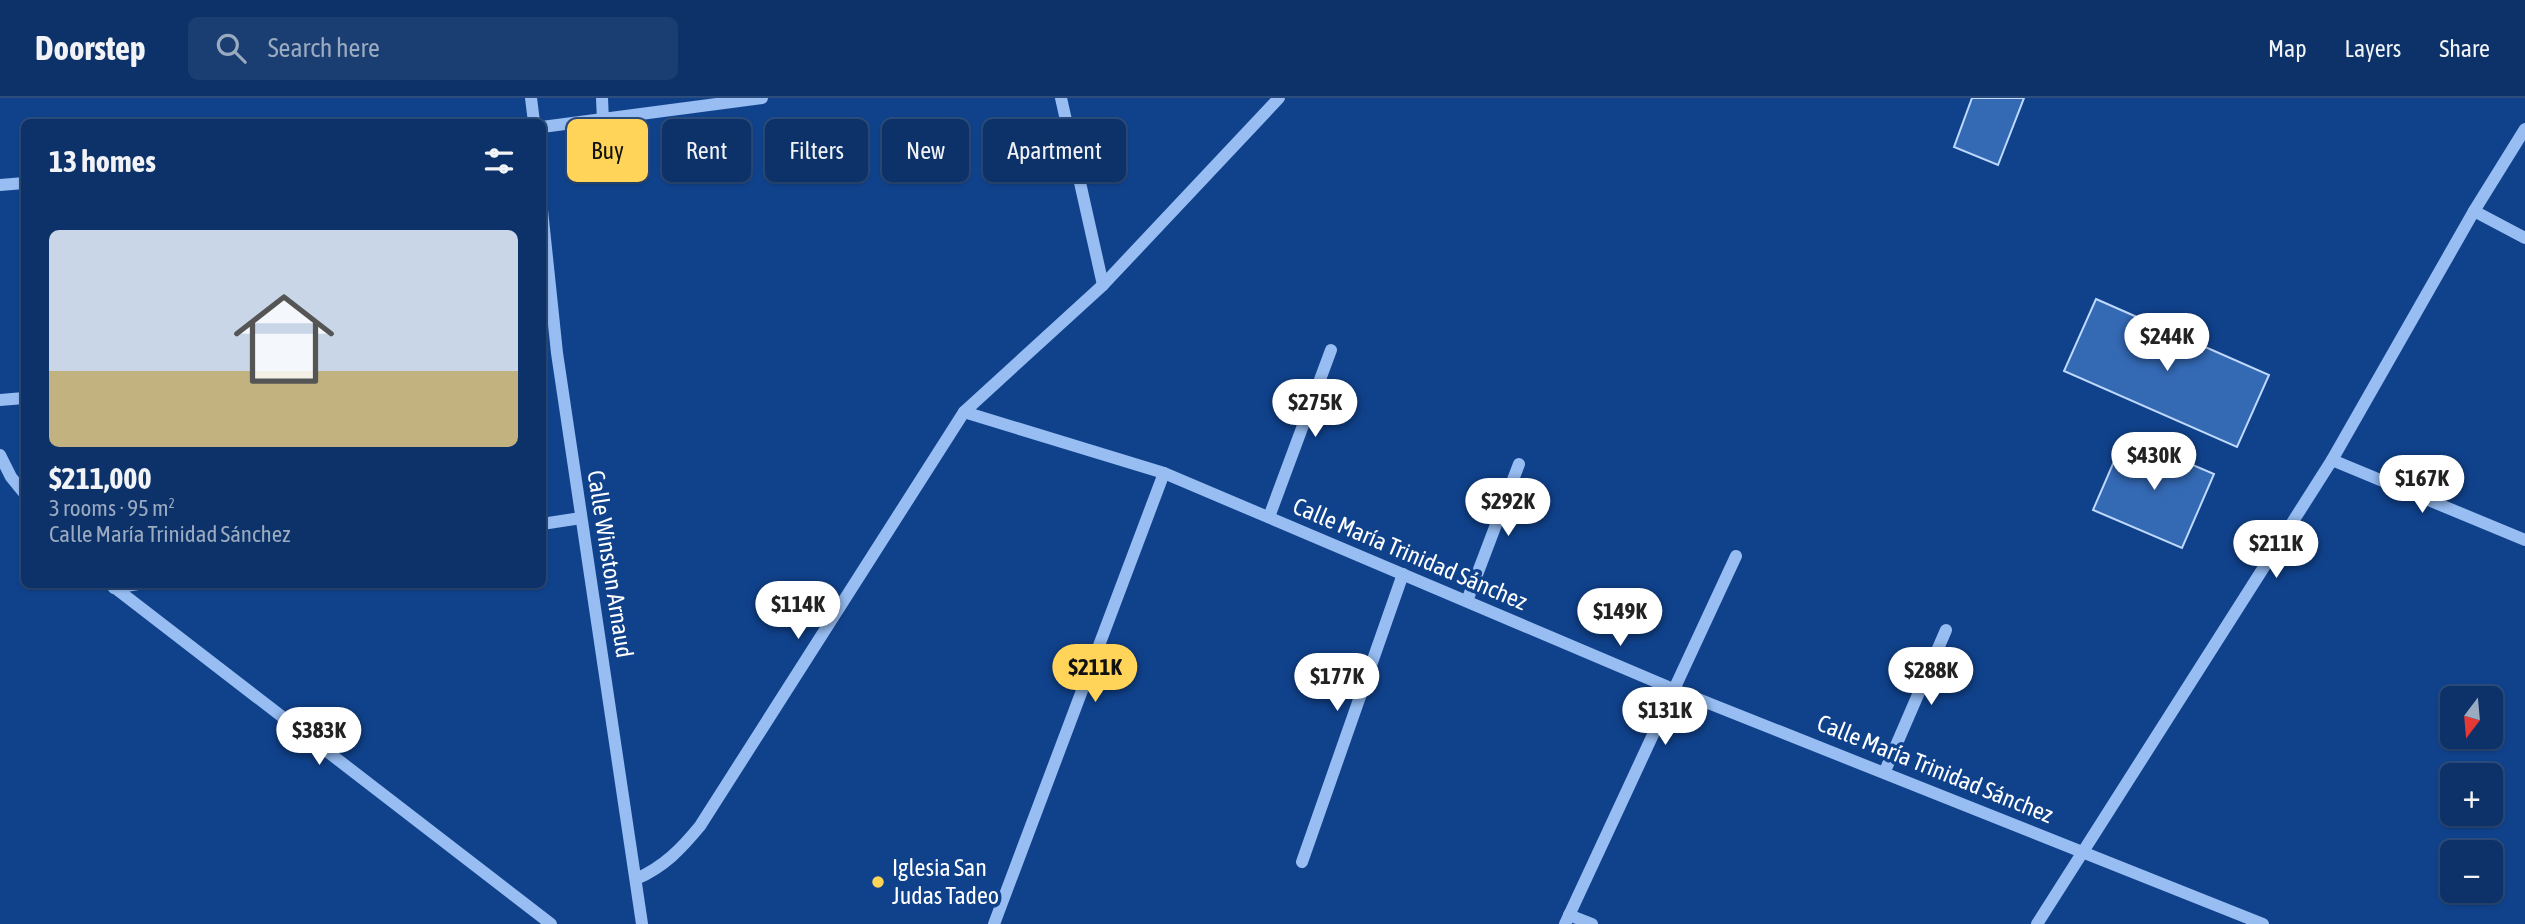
<!DOCTYPE html>
<meta charset="utf-8">
<style>
:root{--surface:#0c3269;--page:#1a3e71;--text:#f1f3f6;--muted:#9aaac0;--line:#2c4d7d;--accent:#ffd458}
body{margin:0;font-family:"Asap Condensed",sans-serif;background:var(--page);color:var(--text);height:100vh;display:flex;flex-direction:column;font-size:26px;white-space:nowrap}
*{box-sizing:border-box;margin:0}
p{font-size:23px;color:var(--muted)}
.icon{flex:none;width:38px;height:38px;fill:none;stroke:currentColor;stroke-width:2;stroke-linecap:round;stroke-linejoin:round}
.map{position:relative;flex:1;overflow:hidden}
.sheet{position:absolute;left:21px;top:21px;width:525px;height:469px;display:flex;flex-direction:column;background:var(--surface);border-radius:10px;box-shadow:0 2px 5px #0004,0 0 0 2px var(--line)}
.sheet>*{flex:none}
.guide{position:absolute;left:567px;top:21px;width:665px;height:63px;display:flex;gap:14px}
.needle{width:46px;rotate:196deg}
.tools{position:absolute;left:2440px;top:588px;display:grid;gap:14px}
.tools a{display:grid;place-items:center;width:63px;height:63px;border-radius:10px;background:var(--surface);box-shadow:0 2px 5px #0004,0 0 0 2px var(--line);font-size:35px}
.price{position:absolute;translate:-50% -60px;padding:0 16px;border-radius:24px;background:#fff;color:#222;font-size:23px;line-height:46px;filter:drop-shadow(0 2px 4px #0008)}
.price::after{content:'';position:absolute;left:50%;top:42px;width:21px;height:16px;margin-left:-10px;background:inherit;clip-path:polygon(0 0,100% 0,50% 100%)}
.price.current{background:var(--accent);color:#111}
ul{padding:0;list-style:none}
li{display:grid;align-content:center;gap:14px;height:371px;padding:0 28px}
li span{display:grid;place-items:center;height:217px;border-radius:10px;color:#555}
li>.icon{margin-inline-start:auto}
span .icon{width:126px;height:126px;fill:#fffc;stroke-width:1}
li b{font-size:30px}
h2{display:flex;justify-content:space-between;align-items:center;height:84px;padding:0 28px;font-size:30px}
.pill{padding:0 24px;border-radius:10px;background:var(--surface);box-shadow:0 2px 5px #0004,0 0 0 2px var(--line);font-size:24px;line-height:63px}
.pill.current{background:var(--accent);color:#111}
header{display:flex;align-items:center;gap:42px;box-sizing:border-box;height:98px;padding:0 35px;background:var(--surface);border-bottom:2px solid var(--line)}
header strong{font-size:33px}
nav{display:flex;gap:38px;margin-inline-start:auto;font-size:24px}
.search{width:490px;height:63px;background:var(--page);display:flex;align-items:center;gap:18px;box-sizing:border-box;padding:0 24px;border-radius:10px;color:var(--muted);font-size:26px}
.map>svg:first-child{display:block}
</style>
<header>
<strong>Doorstep</strong>
<div class="search"><svg class="icon" aria-label="search" viewBox="0 0 24 24"><circle cx="10" cy="10" r="6"/><path d="M15 15l6 6"/></svg>Search here</div>
<nav><a>Map</a><a>Layers</a><a>Share</a></nav>
</header>
<div class="map">
<svg width="2525" height="826" viewBox="0 0 2525 826">
<rect width="100%" height="100%" fill="#10428c"/>
<g fill="#3469b4" stroke="#bed9fd" stroke-width="2">
<polygon points="1972,0 2024,0 1998,67 1954,49"/>
<polygon points="2096,201 2269,277 2237,349 2064,273"/>
<polygon points="2125,338 2214,376 2182,450 2093,412"/>
</g>
<g fill="none" stroke-linecap="round" stroke-linejoin="round">
<g stroke="#97bdf2" stroke-width="12">
<polyline points="531,0 534,24"/>
<polyline points="602,0 603,23"/>
<polyline points="1061,0 1103,187"/>
<polyline points="542,29 762,0"/>
<polyline points="0,87 24,85"/>
<polyline points="542,112 557,255 642,826"/>
<polyline points="2474,113 2525,140"/>
<polyline points="0,302 24,300"/>
<polyline points="964,314 1164,375 1673,591 2263,826"/>
<polyline points="0,357 11,379 24,395"/>
<polyline points="2332,362 2525,442"/>
<polyline points="1269,419 1331,252"/>
<polyline points="542,426 581,420"/>
<polyline points="110,486 551,826"/>
<polyline points="114,490 138,486"/>
<polyline points="1467,503 1519,366"/>
<polyline points="1885,673 1946,532"/>
<polyline points="1302,764 1403,476"/>
<path d="M636 781C664 769 681 751 700 728L964 314 1103 187 1279 0"/>
<polyline points="1569,817 1592,826"/>
<polyline points="994,826 1164,375"/>
<polyline points="1565,826 1736,458"/>
<polyline points="2037,826 2332,362 2474,113 2525,31"/>
</g>
</g>
<circle fill="#ffd458" stroke="#10428c" stroke-width="2.5" cx="878" cy="784" r="7"/>
<g text-anchor="middle" stroke-width="7" stroke-linejoin="round" paint-order="stroke">
<g font-size="24" fill="#fff" stroke="#10428c">
<text transform="translate(1410 456) rotate(23)" y="8">Calle María Trinidad Sánchez</text>
<text transform="translate(610 466) rotate(81)" y="8">Calle Winston Arnaud</text>
<text transform="translate(1935 671) rotate(22)" y="8">Calle María Trinidad Sánchez</text>
</g>
<g font-size="24" fill="#fff" stroke="#10428c" text-anchor="start">
<text x="892" y="778">Iglesia San<tspan x="892" dy="28">Judas Tadeo</tspan></text>
</g>
</g>
</svg>
<div class="tools">
<a><svg class="needle" viewBox="-14 -14 28 28"><path d="M0-13l5 13h-10z" fill="#e53935"/><path d="M0 13l5-13h-10z" fill="#9aaac0"/></svg></a>
<a>+</a>
<a>−</a>
</div>
<b class="price" style="left:2167px;top:275px">$244K</b>
<b class="price" style="left:1315px;top:341px">$275K</b>
<b class="price" style="left:2154px;top:394px">$430K</b>
<b class="price" style="left:2422px;top:417px">$167K</b>
<b class="price" style="left:1508px;top:440px">$292K</b>
<b class="price" style="left:2276px;top:482px">$211K</b>
<b class="price" style="left:798px;top:543px">$114K</b>
<b class="price" style="left:1620px;top:550px">$149K</b>
<b class="price current" style="left:1095px;top:606px">$211K</b>
<b class="price" style="left:1931px;top:609px">$288K</b>
<b class="price" style="left:1337px;top:615px">$177K</b>
<b class="price" style="left:1665px;top:649px">$131K</b>
<b class="price" style="left:319px;top:669px">$383K</b>
<div class="guide">
<a class="pill current">Buy</a>
<a class="pill">Rent</a>
<a class="pill">Filters</a>
<a class="pill">New</a>
<a class="pill">Apartment</a>
</div>
<section class="sheet">
<h2>13 homes<svg class="icon" aria-label="filters" viewBox="0 0 24 24"><path d="M4 7h16M4 17h16"/><circle cx="9" cy="7" r="2"/><circle cx="15" cy="17" r="2"/></svg></h2>
<ul>
<li><span style="background:linear-gradient(#c9d6e8 65%,#c2b280 0)"><svg class="icon" aria-label="home" viewBox="0 0 24 24"><path d="M3 11l9-7 9 7M6 9v11h12V9"/></svg></span><div><b>$211,000</b><p>3 rooms · 95 m²</p><p>Calle María Trinidad Sánchez</p></div></li>
</ul>
</section>
</div>
